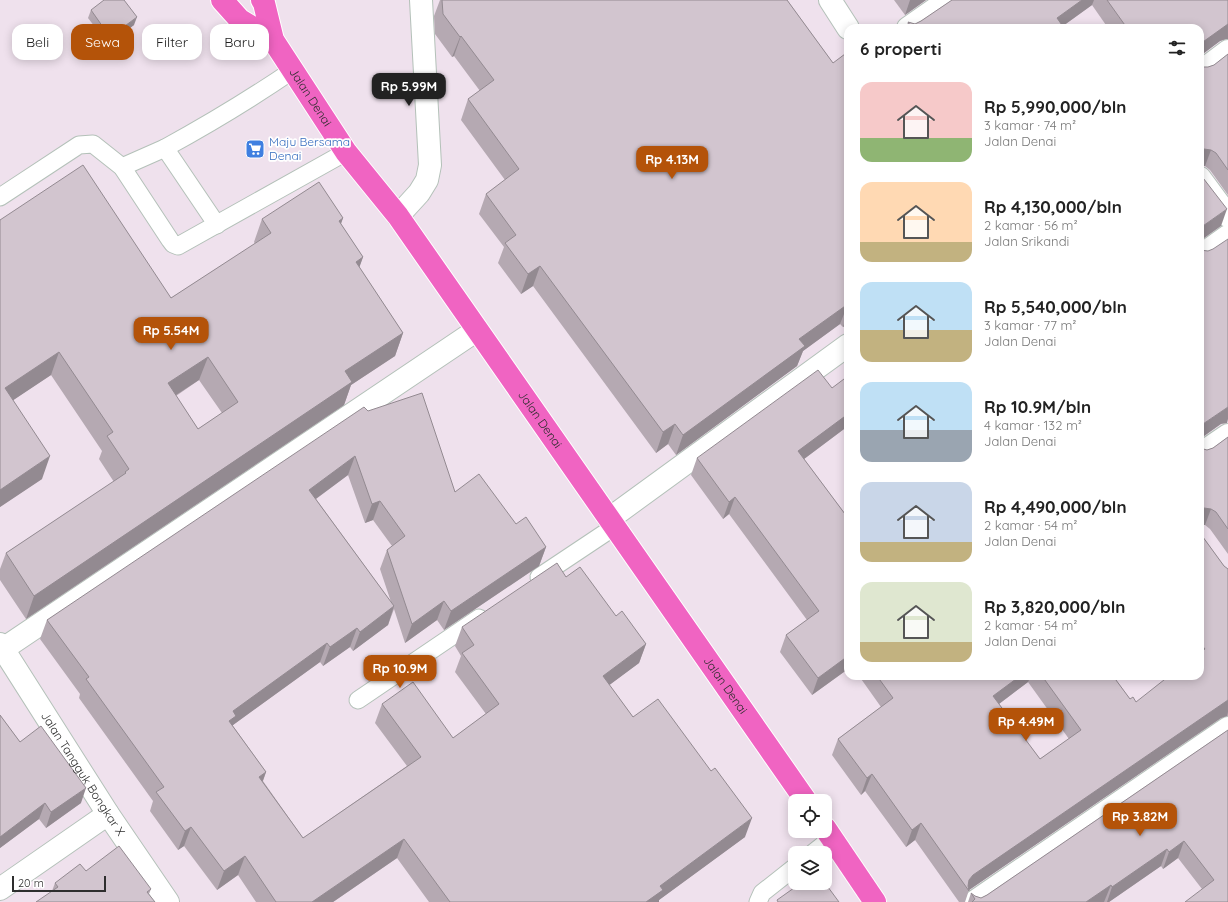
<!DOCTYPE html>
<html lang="id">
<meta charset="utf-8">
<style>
:root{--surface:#fff;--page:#f2f2f2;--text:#222;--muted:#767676;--accent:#b45309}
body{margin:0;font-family:Quicksand,sans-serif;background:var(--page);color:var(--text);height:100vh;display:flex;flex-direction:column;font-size:15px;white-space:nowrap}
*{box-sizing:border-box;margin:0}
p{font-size:13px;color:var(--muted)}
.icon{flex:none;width:22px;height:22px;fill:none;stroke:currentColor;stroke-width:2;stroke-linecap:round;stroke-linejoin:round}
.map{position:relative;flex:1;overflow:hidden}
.panel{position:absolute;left:844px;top:24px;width:360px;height:656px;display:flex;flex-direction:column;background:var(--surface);border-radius:12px;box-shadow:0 2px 10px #0003}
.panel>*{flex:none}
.banner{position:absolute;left:12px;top:24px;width:380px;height:36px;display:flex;gap:8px}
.buttons{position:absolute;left:788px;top:794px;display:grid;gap:8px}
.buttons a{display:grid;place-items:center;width:44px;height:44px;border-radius:8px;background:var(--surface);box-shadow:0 2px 10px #0003;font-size:20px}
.scale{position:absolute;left:12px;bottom:10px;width:94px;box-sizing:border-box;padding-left:4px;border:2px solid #2e2e2e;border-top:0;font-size:11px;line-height:14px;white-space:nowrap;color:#2e2e2e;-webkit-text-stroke:3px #fff;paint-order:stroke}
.price{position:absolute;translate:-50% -34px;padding:0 9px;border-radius:8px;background:var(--accent);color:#fff;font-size:13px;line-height:26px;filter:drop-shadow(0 1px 2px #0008)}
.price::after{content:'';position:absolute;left:50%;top:24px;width:12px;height:9px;margin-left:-6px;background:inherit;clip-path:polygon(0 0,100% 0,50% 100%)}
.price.current{background:#222;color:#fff}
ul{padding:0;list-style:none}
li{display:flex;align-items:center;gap:12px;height:100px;padding:0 16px}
li span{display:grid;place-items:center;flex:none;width:112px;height:80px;border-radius:12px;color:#555}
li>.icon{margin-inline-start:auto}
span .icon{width:48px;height:48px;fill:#fffc;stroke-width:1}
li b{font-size:17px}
h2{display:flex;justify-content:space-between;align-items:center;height:48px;padding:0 16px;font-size:17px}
.chip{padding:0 14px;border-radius:12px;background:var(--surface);box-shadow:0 2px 10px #0003;font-size:14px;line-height:36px}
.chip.current{background:var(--accent);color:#fff}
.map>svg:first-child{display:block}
</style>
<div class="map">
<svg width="1228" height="902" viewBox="0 0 1228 902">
<rect width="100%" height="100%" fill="#efe1ed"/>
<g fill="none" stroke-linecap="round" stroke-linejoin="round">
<defs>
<g id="lane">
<path d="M165 148C209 124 252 98 293 70"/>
<polyline points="122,167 165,148 217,225"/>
<polyline points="0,197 79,145 93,144 122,167 170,240 173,244 178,246 346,152"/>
<polyline points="539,577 614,527"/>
<polyline points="358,700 479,618"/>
<polyline points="813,853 832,838"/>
<polyline points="758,902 762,893 795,867"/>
</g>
<g id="street">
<polyline points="830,0 848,28"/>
<polyline points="908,28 948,0"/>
<polyline points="1200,72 1228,51"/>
<polyline points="1200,178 1228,216"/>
<polyline points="398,216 419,193 427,180 430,165 421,0"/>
<polyline points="1200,256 1228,236"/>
<polyline points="1200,454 1228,435"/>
<polyline points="609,519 848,345"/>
<path id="s1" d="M0 644 108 814 168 902"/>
<polyline points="3,649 477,330"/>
<polyline points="0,889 108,814"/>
<polyline points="974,902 1228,728"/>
</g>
<g id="primary">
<polyline points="222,0 240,20 273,40"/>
<path id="s2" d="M262 0 264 3 273 40 346 152 398 216 806 801"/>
<polyline points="825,828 875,902"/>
</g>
</defs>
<use href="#lane" stroke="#b4c1b9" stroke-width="19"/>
<use href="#street" stroke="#b4c1b9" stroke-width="24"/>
<use href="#primary" stroke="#fff" stroke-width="24"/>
<use href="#lane" stroke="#fff" stroke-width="17"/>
<use href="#street" stroke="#fff" stroke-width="22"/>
<use href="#primary" stroke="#f064c2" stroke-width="22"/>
</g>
<g fill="#b5a9b2" fill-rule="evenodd">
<polygon points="440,0 787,0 833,63 848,59 848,324 843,327 840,324 803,351 797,366 676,455 668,444 656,453 533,286 521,294 498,263 504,247 479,214 486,194 505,180 461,120 468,99 480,91 454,56 452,57 435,34 434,16"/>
<polygon points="894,0 926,0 905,15"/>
<polygon points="952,0 1228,0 1228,39 1226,39 1220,41 1200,56 1200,28 1108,28 1092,5 1063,26 1064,28 906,28 908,22 915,24 921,21"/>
<polygon points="91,10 134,25 108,44 88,18"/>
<polygon points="1228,54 1228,195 1210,170 1205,166 1200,166 1200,65 1202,67 1208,67 1214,65"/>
<path d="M343 218 341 224 363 257 359 267 403 333 395 356 351 385 344 405 26 619 0 580V569L6 553 114 482 99 459 102 451 51 375 13 400 42 479 0 507V220L171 298 255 244 254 242 262 219ZM199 380 222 413 198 429 176 396Z"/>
<path d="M368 411 455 492 516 524 546 547 539 566 444 630 437 620 405 643 394 609 388 625 353 651 350 647 323 666 320 662 233 725V726L266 772 263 781 303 838 407 766 375 723 382 704 453 738 486 714 455 672 461 656 455 646 462 627 566 577 616 616 646 644 639 663 609 685 633 717 745 837 659 900V902H429L397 858 333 902H256L238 875 217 890 184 846 178 850 150 811 153 801 79 698 80 694 40 639 47 620ZM348 475 365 523 373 520 392 546 387 550 380 569 391 602 316 499Z"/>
<polygon points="847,420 844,429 804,459 848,518 848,669 812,695 780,652 786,635 807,620 729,514 723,519 691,475 697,458"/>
<polygon points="1228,437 1228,554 1210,529 1205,525 1207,450 1213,448"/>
<path d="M1200 533 1224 566 1228 569V716H1227L1221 718 969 890 965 902H959L915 840 906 847 865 791 861 795 832 755 838 739 881 707 859 676H1113L1130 699 1136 702 1200 676ZM1028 682 1069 739 1040 759 999 704Z"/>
<polygon points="0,715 20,742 81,803 46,828 39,819 0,848"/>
<polygon points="1228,730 1228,902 1202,889 1178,858 1163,869 1161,866 1109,902 968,902 971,893 975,896 981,898 987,895"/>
<polygon points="86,871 151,889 149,894 52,891 55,883"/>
</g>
<g fill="#938a91">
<polygon points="910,0 926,0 905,15"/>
<polygon points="1082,0 1094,0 1092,5 1060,28 1057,18"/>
<polygon points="137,17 134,25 108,44 110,37"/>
<polygon points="1227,24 1228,24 1228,39 1226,39 1220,41 1200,56 1200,44"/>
<polygon points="461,36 454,56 452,57 460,37"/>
<polygon points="1204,149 1211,150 1205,166 1200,166 1200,151"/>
<polygon points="1227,209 1221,226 1200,241 1200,228"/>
<polygon points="343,218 334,241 339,221"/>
<polygon points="363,257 355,280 356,262"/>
<polygon points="540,266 533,286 521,294 528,274"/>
<polygon points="848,304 840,324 803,351 797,366 676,455 683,435 799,339"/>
<polygon points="848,313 848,324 843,327"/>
<polygon points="403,333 395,356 351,385 344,405 26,619 34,596 345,371"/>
<polygon points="59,352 51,375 0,409 5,388"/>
<polygon points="208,357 199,380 159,406 168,383"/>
<polygon points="848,407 848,420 844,429 792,468 798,451"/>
<polygon points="1228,407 1228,419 1227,423 1221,424 1200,439 1200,426"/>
<polygon points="675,424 668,444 656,453 663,432"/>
<polygon points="50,456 42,479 0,507 0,490"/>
<polygon points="355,456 348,475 302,509 309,490"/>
<polygon points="735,497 729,514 723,519 729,502"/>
<polygon points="380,501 373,520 365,523 372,504"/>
<polygon points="1204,508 1211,509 1205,525 1200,525 1200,509"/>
<polygon points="546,547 539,566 444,630 451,611"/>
<polygon points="444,601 437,620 405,643 412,624"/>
<polygon points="394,606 388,625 353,651 360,632"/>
<polygon points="357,628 350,647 323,666 330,647"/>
<polygon points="327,643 320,662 233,725 229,735 222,740 233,711"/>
<polygon points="646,644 639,663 596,695 603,676"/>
<polygon points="848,656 848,669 812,695 818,678"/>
<polygon points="1020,676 1031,676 1028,682 987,713 993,696"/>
<polygon points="1228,700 1228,712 1227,716 1221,718 969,890 966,887 969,880 973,875"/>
<polygon points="266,772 259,791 259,777"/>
<polygon points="872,774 865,791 861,795 867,778"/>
<polygon points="86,788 81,803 46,828 51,812"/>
<polygon points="45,803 39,819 0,848 0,837"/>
<polygon points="752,818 745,837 659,900 659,902 646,902 660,886"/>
<polygon points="921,823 915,840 906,847 912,830"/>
<polygon points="191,827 184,846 178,850 185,831"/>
<polygon points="404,839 397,858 333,902 312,902"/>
<polygon points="1184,841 1178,858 1163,869 1169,852"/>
<polygon points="1167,849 1161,866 1109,902 1107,902 1112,887"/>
<polygon points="245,856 238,875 217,890 224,871"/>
<polygon points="1111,885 1104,902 1086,902"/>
</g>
<g fill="#d2c5cf" stroke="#938a91" fill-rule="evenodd">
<polygon points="104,0 124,0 137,17 110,37 91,10"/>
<polygon points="442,0 787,0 833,63 845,54 848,59 848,304 799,339 805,346 683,435 675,424 663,432 540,266 528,274 505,243 516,235 486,194 519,169 468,99 494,80 461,36 460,37 443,14"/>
<polygon points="952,0 1082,0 1057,18 1064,28 912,28 908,22 915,24 921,21"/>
<polygon points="1107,0 1228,0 1228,24 1200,44 1200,28 1127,28"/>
<polygon points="1228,54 1228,170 1216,153 1211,150 1204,149 1200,151 1200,138 1202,137 1200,134 1200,65 1202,67 1208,67 1214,65"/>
<path d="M83 165 171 298 271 233 262 219 319 182 343 218 339 221 363 257 356 262 403 333 345 371 352 382 34 596 6 553 126 473 125 472 129 469 107 436 113 432 59 352 5 388 50 456 0 490V220ZM208 357 238 402 198 429 168 383Z"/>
<polygon points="1200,174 1227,209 1200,228"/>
<polygon points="1228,239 1228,407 1200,426 1200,250 1208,251 1213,249"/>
<polygon points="818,370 832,388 848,376 848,407 847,408 848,409 848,414 798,451 848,518 848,656 818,678 786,635 819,611 735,497 729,502 697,458"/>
<polygon points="422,393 455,492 479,474 516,524 526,517 546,547 451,611 444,601 412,624 387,550 405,536 380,501 372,504 355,456 309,490 394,606 360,632 357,628 330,647 327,643 233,711 236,716 229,721 266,772 259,777 303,838 421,757 382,704 413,682 453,738 499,704 462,653 474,645 462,627 557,563 566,577 580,567 616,616 622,611 646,644 603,676 633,717 658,699 711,771 715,768 752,818 660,886 663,890 646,902 450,902 404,839 312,902 276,902 245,856 224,871 191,827 185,831 156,792 164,787 86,679 89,677 47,620 364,407 368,411"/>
<polygon points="1228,437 1228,529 1216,512 1211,509 1204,508 1200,509 1200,448 1207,450 1213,448"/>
<polygon points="1200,533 1224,566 1228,569 1228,700 973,875 969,880 968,886 969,891 921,823 912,830 872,774 867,778 838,739 893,698 877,676 1020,676 993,696 1040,759 1081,730 1042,676 1113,676 1130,699 1133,697 1136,702 1169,676 1200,676 1200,652 1205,649 1200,643"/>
<polygon points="0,715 20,742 41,726 86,788 51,812 45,803 0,837"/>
<polygon points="1228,730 1228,902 1185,902 1214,880 1184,841 1169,852 1167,849 1112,887 1111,885 1086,902 972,902 975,899 971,893 975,896 981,898 987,895"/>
<polygon points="119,846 151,889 147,892 155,902 36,902 58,887 55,883 80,864 86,871"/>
<polygon points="801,883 825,883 839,902 778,902 777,900"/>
</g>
<defs>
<symbol id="supermarket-square" viewBox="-11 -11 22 22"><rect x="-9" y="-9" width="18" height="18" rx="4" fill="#3f7fe0" stroke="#fff"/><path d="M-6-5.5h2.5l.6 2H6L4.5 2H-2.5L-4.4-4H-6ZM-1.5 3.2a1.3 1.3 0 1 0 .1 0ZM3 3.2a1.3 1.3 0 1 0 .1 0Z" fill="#fff"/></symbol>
</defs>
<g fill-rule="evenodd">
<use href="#supermarket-square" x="244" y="138" width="22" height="22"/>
</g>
<g text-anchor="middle" stroke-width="3.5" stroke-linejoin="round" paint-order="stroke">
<g font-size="12" fill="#2e2e2e" stroke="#fff">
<text dy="4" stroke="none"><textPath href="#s2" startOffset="110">Jalan Denai</textPath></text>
<text dy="4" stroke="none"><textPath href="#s2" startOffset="506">Jalan Denai</textPath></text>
<text dy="4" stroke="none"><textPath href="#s2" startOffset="830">Jalan Denai</textPath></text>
<text dy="4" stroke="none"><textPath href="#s1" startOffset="154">Jalan Tangguk Bongkar X</textPath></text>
</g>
<g font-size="12" fill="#366cbe" stroke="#fff" text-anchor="start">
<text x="269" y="146">Maju Bersama<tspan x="269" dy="14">Denai</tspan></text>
</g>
</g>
</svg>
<div class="buttons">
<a><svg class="icon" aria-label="locate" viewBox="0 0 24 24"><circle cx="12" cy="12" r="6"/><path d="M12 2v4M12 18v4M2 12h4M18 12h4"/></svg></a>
<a><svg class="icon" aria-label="layers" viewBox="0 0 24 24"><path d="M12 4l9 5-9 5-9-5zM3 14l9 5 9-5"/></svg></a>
</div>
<div class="scale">20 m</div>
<b class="price current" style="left:409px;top:107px">Rp 5.99M</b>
<b class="price" style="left:672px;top:180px">Rp 4.13M</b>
<b class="price" style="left:171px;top:351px">Rp 5.54M</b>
<b class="price" style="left:400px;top:689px">Rp 10.9M</b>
<b class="price" style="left:1026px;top:742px">Rp 4.49M</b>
<b class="price" style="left:1140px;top:837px">Rp 3.82M</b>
<div class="banner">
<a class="chip">Beli</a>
<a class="chip current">Sewa</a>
<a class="chip">Filter</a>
<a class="chip">Baru</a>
</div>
<section class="panel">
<h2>6 properti<svg class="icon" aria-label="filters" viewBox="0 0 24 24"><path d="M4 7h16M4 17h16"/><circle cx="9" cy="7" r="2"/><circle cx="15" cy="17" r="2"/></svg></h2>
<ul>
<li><span style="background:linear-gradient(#f6c9c9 70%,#8fb573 0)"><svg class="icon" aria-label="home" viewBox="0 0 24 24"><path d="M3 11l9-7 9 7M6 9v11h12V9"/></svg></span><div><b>Rp 5,990,000/bln</b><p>3 kamar · 74 m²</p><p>Jalan Denai</p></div></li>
<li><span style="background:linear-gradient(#ffd9b3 75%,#c2b280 0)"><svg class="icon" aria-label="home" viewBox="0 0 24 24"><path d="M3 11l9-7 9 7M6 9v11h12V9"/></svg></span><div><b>Rp 4,130,000/bln</b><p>2 kamar · 56 m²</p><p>Jalan Srikandi</p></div></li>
<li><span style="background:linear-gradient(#bfe0f5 60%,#c2b280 0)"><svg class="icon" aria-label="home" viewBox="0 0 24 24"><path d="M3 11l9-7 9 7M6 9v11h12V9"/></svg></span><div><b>Rp 5,540,000/bln</b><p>3 kamar · 77 m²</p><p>Jalan Denai</p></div></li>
<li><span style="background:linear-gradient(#bfe0f5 60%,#9aa5b1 0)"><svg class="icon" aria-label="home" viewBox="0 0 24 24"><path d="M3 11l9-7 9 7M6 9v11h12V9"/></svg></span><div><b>Rp 10.9M/bln</b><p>4 kamar · 132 m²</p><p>Jalan Denai</p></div></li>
<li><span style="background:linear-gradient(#c9d6e8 75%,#c2b280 0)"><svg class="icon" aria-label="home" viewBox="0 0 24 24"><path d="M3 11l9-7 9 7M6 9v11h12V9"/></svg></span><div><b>Rp 4,490,000/bln</b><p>2 kamar · 54 m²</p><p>Jalan Denai</p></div></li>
<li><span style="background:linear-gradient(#dfe7d0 75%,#c2b280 0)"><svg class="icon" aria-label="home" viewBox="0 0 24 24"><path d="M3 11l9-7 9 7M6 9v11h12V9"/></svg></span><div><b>Rp 3,820,000/bln</b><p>2 kamar · 54 m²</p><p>Jalan Denai</p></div></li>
</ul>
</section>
</div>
